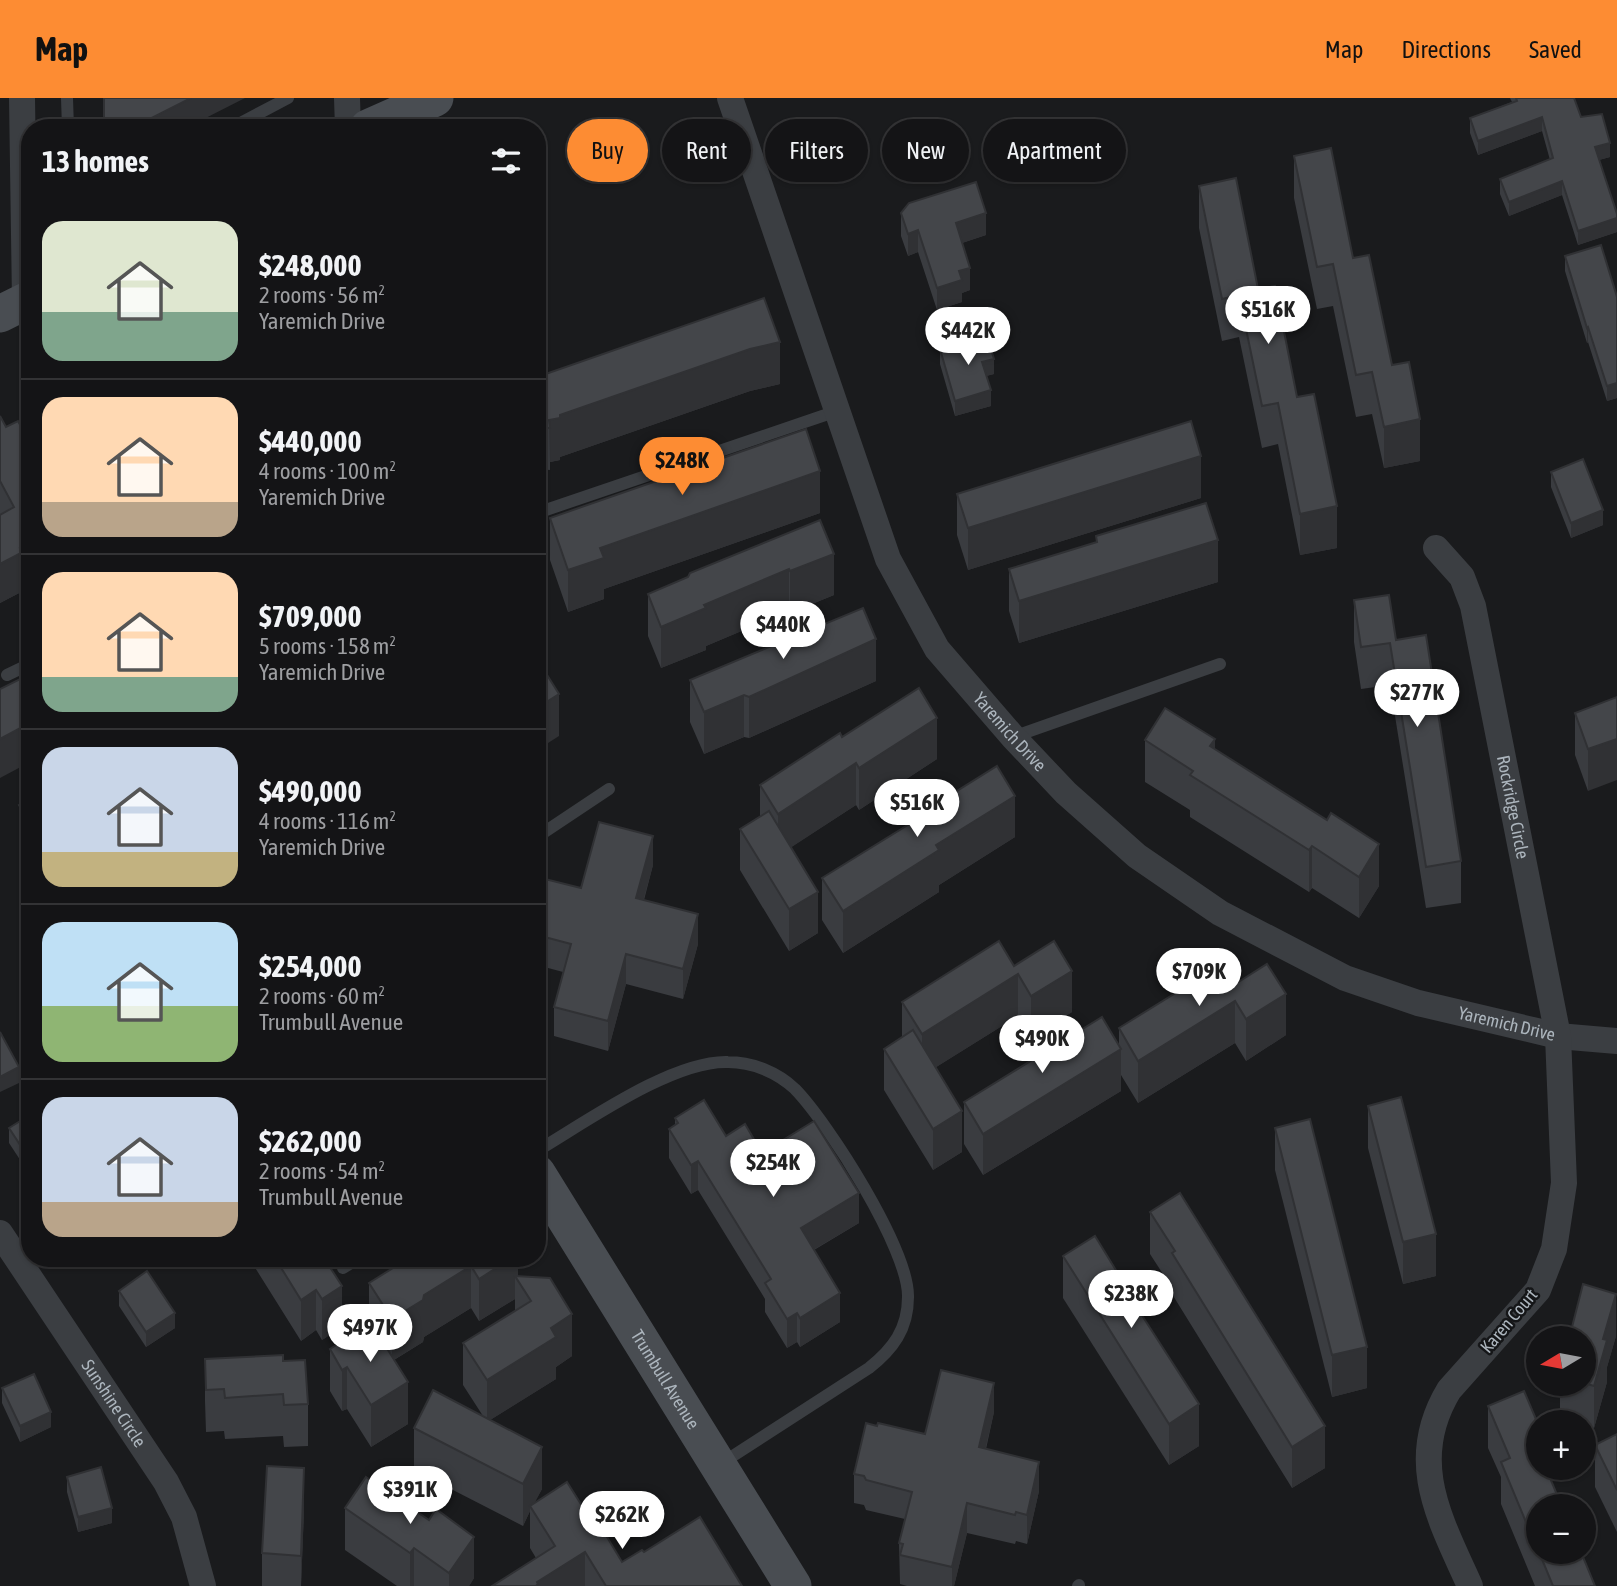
<!DOCTYPE html>
<meta charset="utf-8">
<style>
:root{--surface:#141416;--page:#212123;--text:#f1f3f6;--muted:#9d9ea1;--line:#333335;--accent:#fd8c33}
body{margin:0;font-family:"Asap Condensed",sans-serif;background:var(--page);color:var(--text);height:100vh;display:flex;flex-direction:column;font-size:26px;white-space:nowrap}
*{box-sizing:border-box;margin:0}
p{font-size:23px;color:var(--muted)}
.icon{flex:none;width:38px;height:38px;fill:none;stroke:currentColor;stroke-width:2;stroke-linecap:round;stroke-linejoin:round}
.map{position:relative;flex:1;overflow:hidden}
.side{position:absolute;left:21px;top:21px;width:525px;height:1148px;display:flex;flex-direction:column;background:var(--surface);border-radius:28px;box-shadow:0 2px 5px #0004,0 0 0 2px var(--line)}
.side>*{flex:none}
.banner{position:absolute;left:567px;top:21px;width:665px;height:63px;display:flex;gap:14px}
.needle{width:46px;rotate:260deg}
.controls{position:absolute;left:1526px;top:1228px;display:grid;gap:14px}
.controls a{display:grid;place-items:center;width:70px;height:70px;border-radius:50%;background:var(--surface);box-shadow:0 2px 5px #0004,0 0 0 2px var(--line);font-size:35px}
.price{position:absolute;translate:-50% -60px;padding:0 16px;border-radius:24px;background:#fff;color:#222;font-size:23px;line-height:46px;filter:drop-shadow(0 2px 4px #0008)}
.price::after{content:'';position:absolute;left:50%;top:42px;width:21px;height:16px;margin-left:-10px;background:inherit;clip-path:polygon(0 0,100% 0,50% 100%)}
.price.selected{background:var(--accent);color:#111}
ul{padding:0;list-style:none}
li{display:flex;align-items:center;gap:21px;height:175px;padding:0 21px}
li+li{border-top:2px solid var(--line)}
li span{display:grid;place-items:center;flex:none;width:196px;height:140px;border-radius:21px;color:#555}
li>.icon{margin-inline-start:auto}
span .icon{width:84px;height:84px;fill:#fffc;stroke-width:1}
li b{font-size:30px}
h2{display:flex;justify-content:space-between;align-items:center;height:84px;padding:0 21px;font-size:30px}
.chip{padding:0 24px;border-radius:32px;background:var(--surface);box-shadow:0 2px 5px #0004,0 0 0 2px var(--line);font-size:24px;line-height:63px}
.chip.selected{background:var(--accent);color:#111}
header{display:flex;align-items:center;gap:42px;box-sizing:border-box;height:98px;padding:0 35px;background:var(--accent);color:#111}
header strong{font-size:33px}
nav{display:flex;gap:38px;margin-inline-start:auto;font-size:24px}
.map>svg:first-child{display:block}
</style>
<header>
<strong>Map</strong>
<nav><a>Map</a><a>Directions</a><a>Saved</a></nav>
</header>
<div class="map">
<svg width="1617" height="1488" viewBox="0 0 1617 1488">
<rect width="100%" height="100%" fill="#1a1b1d"/>
<g fill="none" stroke-linecap="round" stroke-linejoin="round">
<g stroke="#3b3e42" stroke-width="12">
<polyline points="67,0 68,30"/>
<polyline points="231,30 288,0"/>
<polyline points="537,415 837,313"/>
<polyline points="7,577 30,566"/>
<polyline points="1013,639 1220,566"/>
<polyline points="537,739 609,691"/>
<path d="M537 1053C586 1024 673 962 728 964 752 964 777 974 795 991 829 1026 909 1152 908 1199 908 1231 893 1251 869 1270L722 1365"/>
<polyline points="343,1170 359,1160"/>
<polyline points="1078,1488 1079,1487"/>
</g>
<g stroke="#3b3e42" stroke-width="26">
<polyline points="22,0 25,204"/>
<polyline points="347,0 348,30"/>
<path id="s1" d="M730 0 888 461 937 551 1013 639 1066 695 1137 758 1220 815 1345 880 1418 905 1558 938 1617 943"/>
<path id="s2" d="M1436 450 1462 479 1473 508 1558 938 1564 1085 1554 1151 1538 1192 1449 1292C1406 1363 1440 1421 1470 1488"/>
<path id="s3" d="M0 1135 166 1384 184 1419 203 1488"/>
</g>
<g stroke="#494d52" stroke-width="37">
<polyline points="368,30 435,0"/>
<polyline points="0,216 30,201"/>
<path id="s4" d="M537 1075 793 1488"/>
</g>
</g>
<g fill="#3a3c40">
<polygon points="1510,0 1574,0 1581,19 1610,59 1599,62 1617,116 1617,134 1578,147 1562,97 1509,118 1500,96 1500,81 1550,62 1542,33 1478,57 1470,35 1470,20 1512,4"/>
<polygon points="1294,58 1353,160 1392,267 1420,363 1384,370 1372,316 1356,319 1333,208 1317,211 1294,100"/>
<polygon points="1199,88 1258,191 1297,299 1337,450 1300,457 1278,346 1262,350 1239,239 1222,243 1199,130"/>
<polygon points="901,115 986,137 962,145 970,192 962,195 962,204 937,212 918,154 908,158 901,138"/>
<polygon points="1565,158 1617,199 1617,300 1607,303 1588,244 1587,245 1565,173"/>
<polygon points="940,251 994,276 986,278 991,308 955,318 940,266"/>
<polygon points="537,279 780,286 750,293 560,359 560,362 550,364 550,372 537,371"/>
<polygon points="0,318 6,329 30,345 30,484 23,488 23,493 0,505"/>
<polygon points="1551,374 1603,427 1571,440 1551,389"/>
<polygon points="957,396 1201,400 968,472 957,437"/>
<polygon points="820,415 604,491 604,501 568,514 550,462 550,420"/>
<polygon points="820,422 834,497 790,515 789,513 706,548 706,552 661,570 648,538 648,496"/>
<polygon points="1096,438 1218,484 1019,545 1009,513 1009,471 1096,444"/>
<polygon points="1354,502 1396,542 1461,763 1461,805 1426,810 1390,587 1361,591 1354,544"/>
<polygon points="690,582 876,583 749,640 744,639 704,656 690,624"/>
<polygon points="1617,599 1588,693 1575,657 1575,615"/>
<polygon points="842,639 937,661 859,712 856,707 791,749 818,835 789,853 740,772 740,731 760,718 760,687"/>
<polygon points="1145,642 1215,651 1379,788 1359,820 1312,790 1309,794 1190,719 1190,712 1145,684"/>
<polygon points="30,701 30,766 19,749 19,707"/>
<polygon points="917,718 1015,739 939,787 939,794 843,855 822,822 822,780 917,721"/>
<polygon points="653,767 644,802 698,846 683,901 626,886 608,953 554,938 554,909 563,874 537,867 537,779 581,790"/>
<polygon points="1014,868 1072,914 1031,940 1018,918 936,969 962,1054 933,1072 884,992 884,951 902,940 902,904"/>
<polygon points="1229,890 1286,937 1246,963 1235,945 1138,1005 1121,977 1121,993 983,1077 964,1046 964,1004 1119,947 1119,930"/>
<polygon points="1368,1008 1436,1178 1403,1186 1368,1050"/>
<polygon points="30,1017 30,1077 9,1045 9,1030"/>
<polygon points="675,1020 726,1038 762,1055 859,1125 814,1152 840,1224 800,1249 797,1244 787,1250 765,1214 765,1201 698,1092 691,1096 669,1060 669,1031 675,1027"/>
<polygon points="1275,1030 1367,1290 1332,1299 1275,1072"/>
<polygon points="1150,1114 1325,1370 1292,1390 1172,1196 1172,1190 1150,1156"/>
<polygon points="1063,1158 1199,1348 1169,1367 1063,1200"/>
<polygon points="84,1160 106,1160 90,1170"/>
<polygon points="249,1160 324,1160 342,1229 322,1242 316,1232 301,1243"/>
<polygon points="518,1160 518,1178 572,1258 556,1269 556,1281 490,1322 542,1391 534,1405 591,1422 622,1464 644,1454 742,1488 492,1488 536,1460 530,1450 530,1413 523,1428 414,1372 414,1330 483,1318 463,1287 463,1245 515,1213 515,1201 479,1223 471,1210 424,1239 423,1244 394,1262 408,1326 371,1349 347,1311 342,1313 330,1293 330,1251 369,1227 369,1185"/>
<polygon points="119,1193 175,1230 146,1249 119,1208"/>
<polygon points="1616,1238 1607,1269 1607,1284 1594,1330 1584,1327 1584,1325 1577,1325 1560,1320 1560,1286 1584,1286 1584,1241"/>
<polygon points="205,1261 283,1263 308,1306 308,1348 284,1349 283,1338 225,1341 224,1333 206,1334 205,1303"/>
<polygon points="2,1290 51,1329 20,1344 2,1305"/>
<polygon points="1488,1308 1538,1409 1538,1454 1581,1454 1595,1488 1535,1488 1501,1406 1501,1379 1488,1350"/>
<polygon points="994,1314 986,1351 1039,1393 1027,1446 1016,1443 1015,1446 967,1435 954,1488 907,1488 900,1486 899,1445 905,1421 866,1412 864,1407 854,1405 854,1376 877,1328 925,1336"/>
<polygon points="1617,1336 1617,1434 1595,1389 1595,1347"/>
<polygon points="67,1379 112,1425 78,1434 67,1394"/>
<polygon points="345,1410 474,1480 469,1488 397,1488 345,1452"/>
<polygon points="304,1412 301,1488 262,1488 262,1455"/>
</g>
<g fill="#303134">
<polygon points="191,0 245,0 186,30 132,30"/>
<polygon points="1542,19 1542,33 1478,57 1478,43"/>
<polygon points="1610,45 1610,59 1595,63 1595,49"/>
<polygon points="1562,83 1562,97 1509,118 1509,104"/>
<polygon points="986,115 986,137 956,147 956,125"/>
<polygon points="1617,120 1617,134 1578,147 1578,133"/>
<polygon points="918,132 918,154 908,158 908,136"/>
<polygon points="970,170 970,192 962,195 962,204 937,212 937,190 959,173"/>
<polygon points="1588,229 1588,244 1587,245 1587,230"/>
<polygon points="780,244 780,286 750,293 560,359 560,362 550,364 549,322 560,317 750,251"/>
<polygon points="994,261 994,276 982,279 982,264"/>
<polygon points="1617,285 1617,300 1607,303 1607,288"/>
<polygon points="991,292 991,308 955,318 955,303"/>
<polygon points="1420,321 1420,363 1384,370 1384,329"/>
<polygon points="1201,358 1201,400 968,472 968,430"/>
<polygon points="820,373 820,415 604,491 604,501 568,514 568,472 600,450"/>
<polygon points="1337,408 1337,450 1300,457 1300,416"/>
<polygon points="1603,412 1603,427 1571,440 1571,425"/>
<polygon points="1218,442 1218,484 1019,545 1019,503"/>
<polygon points="30,445 30,484 23,488 23,493 0,505 0,466 20,450"/>
<polygon points="834,456 834,497 790,515 790,473"/>
<polygon points="789,471 789,513 706,548 706,552 661,570 661,529 704,507"/>
<polygon points="876,541 876,583 749,640 749,599"/>
<polygon points="559,596 559,638 537,652 537,610"/>
<polygon points="744,597 744,639 704,656 704,614"/>
<polygon points="937,620 937,661 859,712 859,670"/>
<polygon points="30,625 30,664 0,680 0,641"/>
<polygon points="1215,641 1215,683 1210,648"/>
<polygon points="1617,641 1617,682 1588,693 1588,651"/>
<polygon points="856,665 856,707 778,758 778,716"/>
<polygon points="1015,698 1015,739 939,787 939,794 843,855 843,813 936,747"/>
<polygon points="653,738 653,767 636,829 636,800"/>
<polygon points="1379,746 1379,788 1359,820 1359,779"/>
<polygon points="1312,748 1312,790 1309,794 1309,752"/>
<polygon points="818,794 818,835 789,853 789,811"/>
<polygon points="698,816 698,846 683,901 683,871"/>
<polygon points="626,856 626,886 608,953 608,923"/>
<polygon points="1072,873 1072,914 1031,940 1031,898"/>
<polygon points="1018,876 1018,918 922,978 922,936"/>
<polygon points="1286,896 1286,937 1246,963 1246,921"/>
<polygon points="1235,903 1235,945 1138,1005 1138,963"/>
<polygon points="1121,951 1121,993 983,1077 983,1036"/>
<polygon points="19,969 19,985 0,994 0,979"/>
<polygon points="962,1013 962,1054 933,1072 933,1031"/>
<polygon points="698,1063 698,1092 691,1096 691,1067"/>
<polygon points="859,1095 859,1125 801,1159 801,1130"/>
<polygon points="1436,1136 1436,1178 1403,1186 1403,1144"/>
<polygon points="90,1160 106,1160 90,1170"/>
<polygon points="512,1160 518,1160 518,1184 515,1178 515,1201 479,1223 479,1181"/>
<polygon points="471,1168 471,1210 424,1239 423,1244 392,1263 392,1221 424,1197"/>
<polygon points="342,1188 342,1229 322,1242 322,1201"/>
<polygon points="316,1192 316,1232 301,1243 301,1202"/>
<polygon points="840,1195 840,1224 800,1249 800,1220"/>
<polygon points="1616,1196 1616,1238 1607,1269 1607,1284 1594,1330 1594,1288 1603,1241"/>
<polygon points="175,1215 175,1230 146,1249 146,1234"/>
<polygon points="797,1215 797,1244 787,1250 787,1221"/>
<polygon points="572,1216 572,1258 556,1269 556,1281 487,1324 487,1282 551,1230"/>
<polygon points="1367,1249 1367,1290 1332,1299 1332,1257"/>
<polygon points="347,1269 347,1311 342,1313 342,1272"/>
<polygon points="408,1284 408,1326 371,1349 371,1307"/>
<polygon points="994,1285 994,1314 979,1378 979,1349"/>
<polygon points="1199,1306 1199,1348 1169,1367 1169,1326"/>
<polygon points="51,1314 51,1329 20,1344 20,1328"/>
<polygon points="1325,1328 1325,1370 1292,1390 1292,1349"/>
<polygon points="542,1349 542,1391 532,1410 530,1408 530,1413 523,1428 523,1386"/>
<polygon points="1039,1364 1039,1393 1027,1446 1027,1417"/>
<polygon points="304,1370 304,1412 301,1488 301,1458"/>
<polygon points="967,1405 967,1435 954,1488 952,1488 952,1469"/>
<polygon points="112,1410 112,1425 78,1434 78,1419"/>
<polygon points="474,1439 474,1480 469,1488 449,1488 449,1475"/>
<polygon points="414,1450 414,1488 410,1488 410,1455"/>
<polygon points="585,1454 585,1488 536,1488 537,1484"/>
</g>
<g fill="#44464a" stroke="#303134" stroke-width="2">
<polygon points="104,0 191,0 132,30 104,30"/>
<polygon points="1516,0 1574,0 1581,19 1602,16 1610,45 1595,49 1617,116 1617,120 1578,133 1562,83 1509,104 1500,81 1553,60 1542,19 1478,43 1470,20 1517,3"/>
<polygon points="1331,50 1353,160 1369,157 1392,267 1409,264 1420,321 1384,329 1372,274 1356,277 1333,166 1317,169 1294,58"/>
<polygon points="1236,80 1258,191 1275,188 1297,299 1314,296 1337,408 1300,416 1278,305 1262,308 1239,197 1222,201 1199,88"/>
<polygon points="976,84 986,115 956,125 970,170 959,173 962,182 937,190 918,132 908,136 901,115 909,105"/>
<polygon points="1601,147 1617,199 1617,285 1607,288 1588,229 1587,230 1565,158"/>
<polygon points="764,200 780,244 750,251 560,317 560,320 549,322 550,330 537,329 537,279"/>
<polygon points="987,238 994,261 982,264 991,292 955,303 940,251"/>
<polygon points="0,318 6,329 18,323 30,345 30,445 20,450 23,454 0,466 0,417 14,409 0,383"/>
<polygon points="1191,323 1201,358 968,430 957,396"/>
<polygon points="806,331 820,373 600,450 604,460 568,472 550,420"/>
<polygon points="1583,361 1603,412 1571,425 1551,374"/>
<polygon points="1206,405 1218,442 1019,503 1009,471 1097,444 1096,438"/>
<polygon points="820,422 834,456 790,473 789,471 704,507 706,510 661,529 648,496 688,479 690,475"/>
<polygon points="1389,497 1396,542 1426,537 1461,763 1426,769 1390,545 1361,549 1354,502"/>
<polygon points="863,510 876,541 749,599 744,597 704,614 690,582"/>
<polygon points="537,561 559,596 537,610"/>
<polygon points="30,576 30,625 0,641 0,591"/>
<polygon points="919,590 937,620 859,670 856,665 778,716 760,687 840,635 842,639"/>
<polygon points="1617,599 1617,641 1588,651 1575,615"/>
<polygon points="1165,610 1215,641 1210,648 1327,722 1331,715 1379,746 1359,779 1312,748 1309,752 1190,677 1193,673 1145,642"/>
<polygon points="997,668 1015,698 936,747 939,752 843,813 822,780 919,720 917,718"/>
<polygon points="30,701 30,724 19,707"/>
<polygon points="769,713 818,794 789,811 740,731"/>
<polygon points="599,724 653,738 636,800 698,816 683,871 626,856 608,923 554,909 571,846 537,837 537,779 581,790"/>
<polygon points="999,843 1014,868 1054,843 1072,873 1031,898 1018,876 922,936 902,904"/>
<polygon points="1267,866 1286,896 1246,921 1235,903 1138,963 1119,930 1216,870 1229,890"/>
<polygon points="1102,919 1121,951 983,1036 964,1004"/>
<polygon points="913,932 962,1013 933,1031 884,951"/>
<polygon points="0,934 19,969 0,979"/>
<polygon points="1401,999 1436,1136 1403,1144 1368,1008"/>
<polygon points="704,1002 726,1038 745,1026 762,1055 814,1023 859,1095 801,1130 840,1195 800,1220 797,1215 787,1221 765,1185 771,1181 698,1063 691,1067 669,1031 678,1025 675,1020"/>
<polygon points="30,1017 30,1062 9,1030"/>
<polygon points="1310,1021 1367,1249 1332,1257 1275,1030"/>
<polygon points="1180,1095 1325,1328 1292,1349 1172,1155 1175,1153 1150,1114"/>
<polygon points="1095,1138 1125,1187 1123,1188 1199,1306 1169,1326 1063,1158"/>
<polygon points="275,1160 324,1160 342,1188 322,1201 316,1192 301,1202"/>
<polygon points="409,1160 512,1160 479,1181 471,1168 424,1197 423,1202 392,1221 369,1185"/>
<polygon points="147,1173 175,1215 146,1234 119,1193"/>
<polygon points="515,1178 550,1180 572,1216 551,1230 556,1239 487,1282 463,1245 531,1203"/>
<polygon points="1583,1186 1616,1196 1603,1241 1607,1242 1594,1288 1584,1285 1584,1241 1569,1241"/>
<polygon points="371,1225 408,1284 371,1307 347,1269 342,1272 330,1251"/>
<polygon points="283,1257 283,1263 305,1262 308,1306 284,1307 283,1296 225,1300 224,1291 206,1292 205,1261"/>
<polygon points="941,1272 994,1285 979,1349 1039,1364 1027,1417 1016,1414 1015,1417 967,1405 952,1469 900,1457 903,1446 899,1445 912,1394 866,1382 864,1378 854,1376 866,1325 877,1328 878,1325 925,1336"/>
<polygon points="34,1276 51,1314 20,1328 2,1290"/>
<polygon points="433,1292 542,1349 523,1386 414,1330"/>
<polygon points="1524,1293 1538,1326 1538,1370 1546,1370 1562,1409 1538,1409 1538,1453 1501,1364 1510,1360 1488,1308"/>
<polygon points="1617,1336 1617,1392 1595,1347"/>
<polygon points="267,1368 304,1370 301,1458 262,1455"/>
<polygon points="101,1369 112,1410 78,1419 67,1379"/>
<polygon points="366,1379 429,1422 436,1411 474,1439 449,1475 414,1450 410,1455 345,1410"/>
<polygon points="567,1384 591,1422 595,1419 622,1464 642,1452 644,1454 700,1419 742,1488 606,1488 585,1454 537,1484 538,1486 536,1488 492,1488 555,1448 530,1408"/>
<polygon points="1539,1454 1581,1454 1595,1488 1553,1488"/>
</g>
<g text-anchor="middle" stroke-width="5" stroke-linejoin="round" paint-order="stroke">
<g font-size="18" fill="#acb5bd" stroke="#151618">
<text dy="6" stroke="none"><textPath href="#s1" startOffset="700">Yaremich Drive</textPath></text>
<text dy="6" stroke="none"><textPath href="#s2" startOffset="275">Rockridge Circle</textPath></text>
<text dy="6" stroke="none"><textPath href="#s1" startOffset="1288">Yaremich Drive</textPath></text>
<text transform="translate(1509 1223) rotate(-50)" y="6">Karen Court</text>
<text dy="6" stroke="none"><textPath href="#s4" startOffset="243">Trumbull Avenue</textPath></text>
<text dy="6" stroke="none"><textPath href="#s3" startOffset="205">Sunshine Circle</textPath></text>
</g>
</g>
</svg>
<div class="controls">
<a><svg class="needle" viewBox="-14 -14 28 28"><path d="M0-13l5 13h-10z" fill="#e53935"/><path d="M0 13l5-13h-10z" fill="#9d9ea1"/></svg></a>
<a>+</a>
<a>−</a>
</div>
<b class="price" style="left:1268px;top:248px">$516K</b>
<b class="price" style="left:968px;top:269px">$442K</b>
<b class="price selected" style="left:682px;top:399px">$248K</b>
<b class="price" style="left:783px;top:563px">$440K</b>
<b class="price" style="left:1417px;top:631px">$277K</b>
<b class="price" style="left:917px;top:741px">$516K</b>
<b class="price" style="left:1199px;top:910px">$709K</b>
<b class="price" style="left:1042px;top:977px">$490K</b>
<b class="price" style="left:773px;top:1101px">$254K</b>
<b class="price" style="left:1131px;top:1232px">$238K</b>
<b class="price" style="left:370px;top:1266px">$497K</b>
<b class="price" style="left:410px;top:1428px">$391K</b>
<b class="price" style="left:622px;top:1453px">$262K</b>
<div class="banner">
<a class="chip selected">Buy</a>
<a class="chip">Rent</a>
<a class="chip">Filters</a>
<a class="chip">New</a>
<a class="chip">Apartment</a>
</div>
<section class="side">
<h2>13 homes<svg class="icon" aria-label="filters" viewBox="0 0 24 24"><path d="M4 7h16M4 17h16"/><circle cx="9" cy="7" r="2"/><circle cx="15" cy="17" r="2"/></svg></h2>
<ul>
<li><span style="background:linear-gradient(#dfe7d0 65%,#7fa58c 0)"><svg class="icon" aria-label="home" viewBox="0 0 24 24"><path d="M3 11l9-7 9 7M6 9v11h12V9"/></svg></span><div><b>$248,000</b><p>2 rooms · 56 m²</p><p>Yaremich Drive</p></div></li>
<li><span style="background:linear-gradient(#ffd9b3 75%,#b9a48a 0)"><svg class="icon" aria-label="home" viewBox="0 0 24 24"><path d="M3 11l9-7 9 7M6 9v11h12V9"/></svg></span><div><b>$440,000</b><p>4 rooms · 100 m²</p><p>Yaremich Drive</p></div></li>
<li><span style="background:linear-gradient(#ffd9b3 75%,#7fa58c 0)"><svg class="icon" aria-label="home" viewBox="0 0 24 24"><path d="M3 11l9-7 9 7M6 9v11h12V9"/></svg></span><div><b>$709,000</b><p>5 rooms · 158 m²</p><p>Yaremich Drive</p></div></li>
<li><span style="background:linear-gradient(#c9d6e8 75%,#c2b280 0)"><svg class="icon" aria-label="home" viewBox="0 0 24 24"><path d="M3 11l9-7 9 7M6 9v11h12V9"/></svg></span><div><b>$490,000</b><p>4 rooms · 116 m²</p><p>Yaremich Drive</p></div></li>
<li><span style="background:linear-gradient(#bfe0f5 60%,#8fb573 0)"><svg class="icon" aria-label="home" viewBox="0 0 24 24"><path d="M3 11l9-7 9 7M6 9v11h12V9"/></svg></span><div><b>$254,000</b><p>2 rooms · 60 m²</p><p>Trumbull Avenue</p></div></li>
<li><span style="background:linear-gradient(#c9d6e8 75%,#b9a48a 0)"><svg class="icon" aria-label="home" viewBox="0 0 24 24"><path d="M3 11l9-7 9 7M6 9v11h12V9"/></svg></span><div><b>$262,000</b><p>2 rooms · 54 m²</p><p>Trumbull Avenue</p></div></li>
</ul>
</section>
</div>
